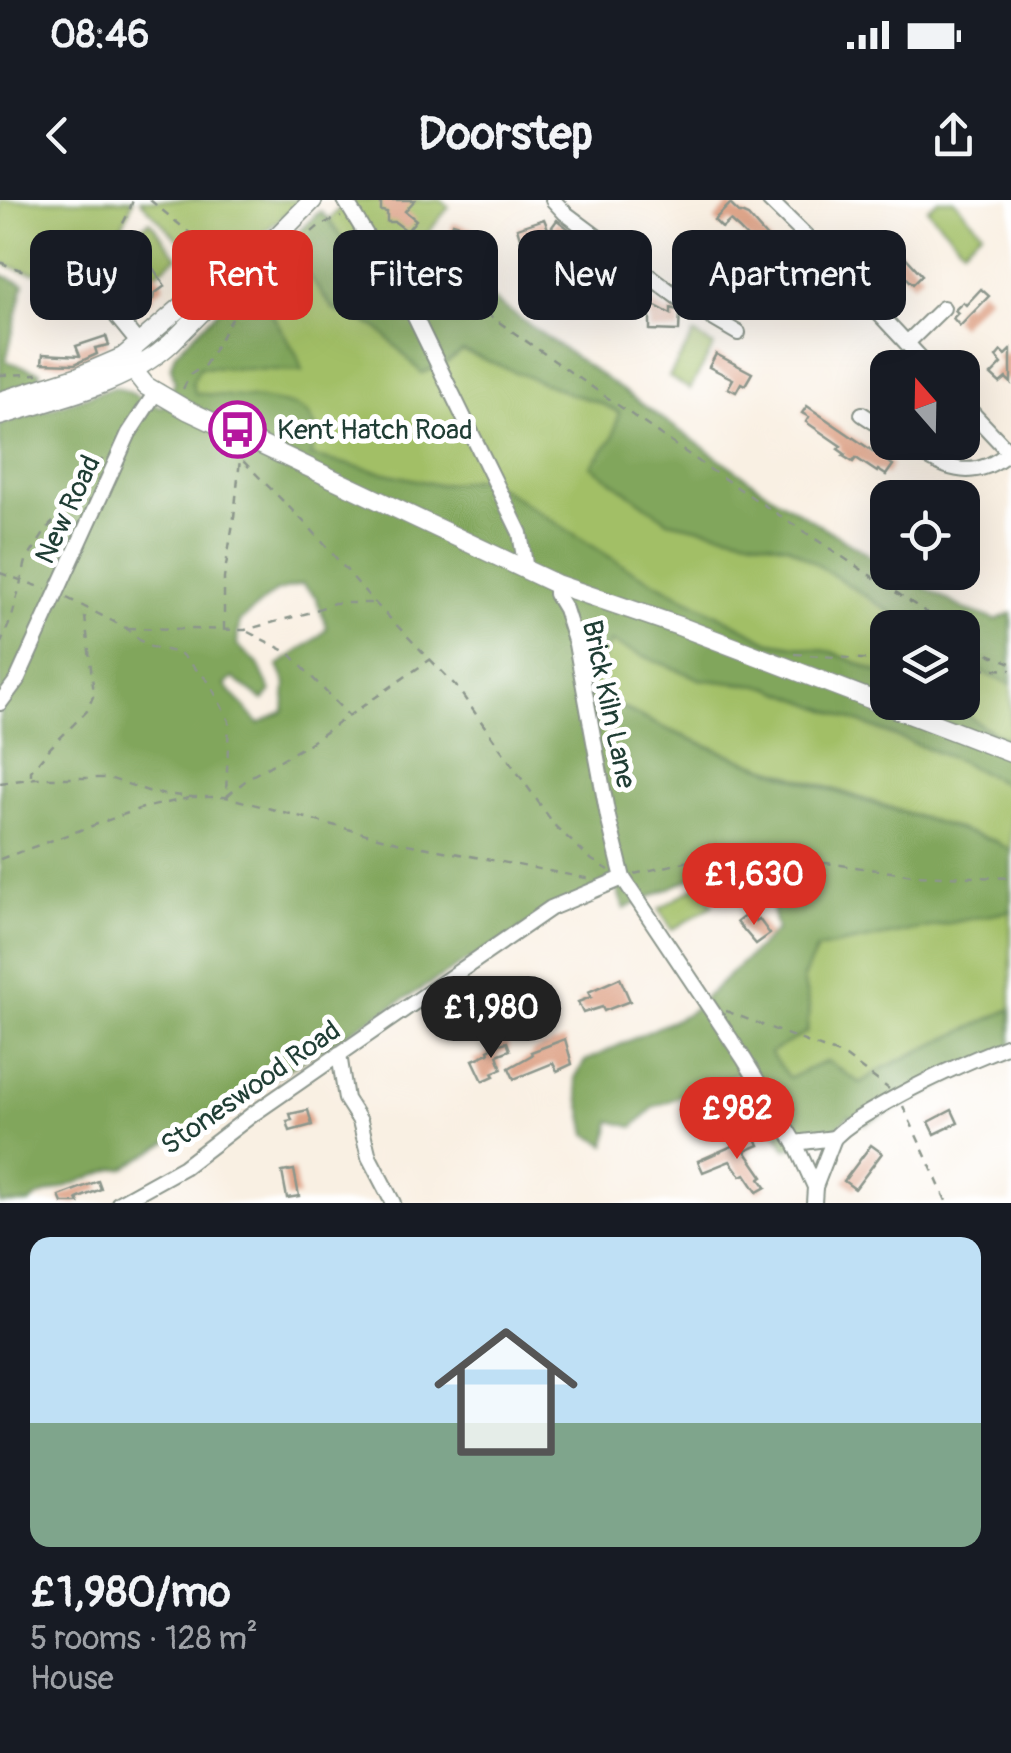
<!DOCTYPE html>
<meta charset="utf-8">
<style>
:root{--surface:#171b24;--page:#20242c;--text:#f1f3f6;--muted:#9ea1a6;--accent:#d93025}
body{margin:0;font-family:Pangolin,sans-serif;background:var(--page);color:var(--text);height:100vh;display:flex;flex-direction:column;font-size:38px;white-space:nowrap}
*{box-sizing:border-box;margin:0}
p{font-size:32px;color:var(--muted)}
.icon{flex:none;width:55px;height:55px;fill:none;stroke:currentColor;stroke-width:2;stroke-linecap:round;stroke-linejoin:round}
.map{position:relative;height:1003px;overflow:hidden}
.details{display:flex;flex-direction:column;background:var(--surface);flex:1}
.details>*{flex:none}
.top-card{position:absolute;left:30px;top:30px;width:952px;height:90px;display:flex;gap:20px}
.needle{width:65px;rotate:340deg}
.controls{position:absolute;left:870px;top:150px;display:grid;gap:20px}
.controls a{display:grid;place-items:center;width:110px;height:110px;border-radius:20px;background:var(--surface);box-shadow:0 10px 40px #0002;font-size:50px}
.price{position:absolute;translate:-50% -85px;padding:0 22px;border-radius:35px;background:var(--accent);color:#fff;font-size:32px;line-height:65px;filter:drop-shadow(0 2px 5px #0008)}
.price::after{content:'';position:absolute;left:50%;top:60px;width:30px;height:22px;margin-left:-15px;background:inherit;clip-path:polygon(0 0,100% 0,50% 100%)}
.price.selected{background:#222;color:#fff}
ul{padding:0;list-style:none}
li{display:grid;align-content:center;gap:20px;height:530px;padding:0 30px}
li span{display:grid;place-items:center;height:310px;border-radius:20px;color:#555}
li>.icon{margin-inline-start:auto}
span .icon{width:180px;height:180px;fill:#fffc;stroke-width:1}
li b{font-size:42px}
.chip{padding:0 35px;border-radius:20px;background:var(--surface);box-shadow:0 10px 40px #0002;font-size:35px;line-height:90px}
.chip.selected{background:var(--accent);color:#fff}
.status{display:flex;justify-content:space-between;align-items:center;height:70px;padding:0 50px;background:var(--surface);direction:ltr}
.status svg{height:28px;fill:currentColor}
header{display:flex;justify-content:space-between;align-items:center;height:130px;padding:0 30px;background:var(--surface);font-size:45px;font-weight:700}
.map>svg:first-child{display:block}
</style>
<div class="status"><b>08:46</b><svg viewBox="0 0 49 12"><path d="M0 12V9h3v3zM5 12V6h3v6zM10 12V3h3v9zM15 12V0h3v12zM26 1h20v11H26zM47 4h2v5h-2z"/></svg></div>
<header><svg class="icon" aria-label="back" viewBox="0 0 24 24"><path d="M15 5l-7 7 7 7"/></svg>Doorstep<svg class="icon" aria-label="share" viewBox="0 0 24 24"><path d="M12 15V3M7 8l5-5 5 5M5 13v7h14v-7"/></svg></header>
<div class="map">
<svg width="1011" height="1003" viewBox="0 0 1011 1003">
<rect width="100%" height="100%" fill="#fff"/>
<filter id="ink" filterUnits="userSpaceOnUse"><feTurbulence type="fractalNoise" baseFrequency=".01" numOctaves="2"/><feDisplacementMap in="SourceGraphic" scale="20" xChannelSelector="R" yChannelSelector="G"/><feConvolveMatrix kernelMatrix="1 2 1 2 8 2 1 2 1" color-interpolation-filters="sRGB"/></filter>
<filter id="wash" filterUnits="userSpaceOnUse"><feTurbulence type="fractalNoise" baseFrequency=".0048" numOctaves="4" result="noise"/><feDisplacementMap in="SourceGraphic" scale="40" xChannelSelector="R" yChannelSelector="G"/><feGaussianBlur stdDeviation="2.25" result="paint"/><feColorMatrix in="noise" values="0 0 0 0 0 0 0 0 0 0 0 0 0 0 0 0 0 1.4 0 .05"/><feComposite in="paint" operator="in"/></filter>
<g filter="url(#wash)">
<rect width="100%" height="100%" fill="#f9f0e3"/>
<g fill="#a2bf66" stroke="#607e4d" stroke-width="2.5">
<path d="M0 0H133C113 61 61 91 0 62Z"/>
<polygon points="140,0 303,0 228,62 209,72"/>
<polygon points="353,0 441,0 449,7 417,46 367,75 329,20 340,8"/>
<polygon points="938,0 954,0 982,31 963,48 927,9"/>
<polygon points="150,21 177,57 156,73 149,63 142,63 128,52 136,46 129,36"/>
<polygon points="574,33 592,47 561,86 544,72"/>
<polygon points="289,56 296,59 334,110 377,127 422,173 446,163 463,151 571,194 598,202 619,213 613,238 668,321 788,346 914,427 888,428 887,476 832,452 771,442 624,366 485,278 438,285 309,256 286,204 194,193 192,183 199,167 302,171 255,86"/>
<polygon points="723,67 757,99 740,117 706,85"/>
<polygon points="694,134 714,146 690,189 669,177"/>
<polygon points="610,442 700,479 768,487 957,560 1011,587 1011,651 995,641 747,561 669,530 588,491"/>
<path d="M963 459 988 475 1011 484V540C986 532 969 514 945 503L962 502Z"/>
<polygon points="700,684 713,705 672,730 659,709"/>
<polygon points="1011,711 1011,809 883,868 860,883 789,879 769,853 807,832 809,807 803,778 817,749"/>
</g>
<g fill="#81a65b" stroke="#507248" stroke-width="2.5" fill-rule="evenodd">
<path d="M320 11 329 20 367 74 417 46 774 297 887 366 888 372 898 373 964 409 996 420 1011 413V484L988 475 963 459 962 428 914 427 788 346 668 321 591 266 613 238 619 212 598 202 571 194 463 151 446 163 422 173 377 127 334 110 296 59 289 56 255 86 297 155 302 171 200 167 192 183 195 193C219 196 289 198 306 212 312 218 314 225 318 233L310 256 438 285 485 278 624 366 770 442 832 452 887 476 888 502 945 503 963 511 992 534 1011 540V587L957 560 768 487 700 479 610 442 589 490C713 561 859 598 995 641L1011 651V711L817 749 803 778 809 807 807 832 770 853 789 878 827 861 860 883 883 868 1011 809V857L970 872 865 924 849 916 829 936 786 949 738 873 654 907 633 927 611 921 606 945 587 934 575 878 585 861 689 813 777 730 771 705 736 675 713 668 624 709 613 677 464 763 125 968 114 969 40 996 29 1003H0V225L114 187C131 191 145 201 162 208L175 182 171 167 175 153ZM302 384 316 397 327 428C314 444 294 452 278 466L286 484 284 511 259 524 225 485 233 478 263 500 271 492 258 464 237 445 239 422 275 392Z"/>
<polygon points="0,74 24,84 6,161 40,172 40,179 0,192"/>
</g>
<g id="blocks">
<g fill="#dfa68b">
<polygon points="381,0 415,0 405,11 416,20 407,31 395,22 387,22 387,12 381,11"/>
<polygon points="730,4 740,14 741,13 748,16 778,50 763,65 753,56 759,50 739,29 730,21 722,28 714,20"/>
<polygon points="544,19 549,31 557,20 574,33 565,43 556,35 541,40 540,37 521,41 517,28"/>
<polygon points="453,23 481,31 478,43 449,36"/>
<polygon points="129,36 136,46 132,49 142,63 149,62 165,86 154,94 153,99 141,107 128,93 117,100 107,88 118,80 109,67 99,74 95,68 120,48 118,45"/>
<polygon points="887,37 922,75 913,84 882,54 885,51 879,45"/>
<polygon points="606,67 619,73 609,96 587,86 588,83 586,82 592,68 603,73"/>
<polygon points="781,77 807,78 805,94 796,93 786,98 782,98 779,90"/>
<polygon points="981,89 989,96 960,126 953,118 958,113 955,110 963,102 966,105"/>
<polygon points="650,103 671,114 671,108 680,111 679,131 650,130 650,116 644,113"/>
<polygon points="106,136 109,145 95,148 97,154 75,164 42,163 43,154 80,156 76,146"/>
<polygon points="1011,149 1011,183 1006,178 1000,183 991,175 1002,164 996,157 1001,151 1005,155"/>
<polygon points="716,154 752,173 745,185 741,183 736,192 728,188 733,179 709,167"/>
<polygon points="807,206 893,265 886,275 878,270 877,272 856,258 853,262 843,256 845,254 838,249 841,246 806,222 809,217 802,213"/>
<polygon points="750,712 756,721 759,719 770,734 756,744 737,722"/>
<polygon points="620,778 630,801 604,811 602,807 583,813 578,802 591,797 588,792"/>
<polygon points="565,839 572,864 557,871 553,863 514,879 509,868 532,855 531,852"/>
<polygon points="507,842 510,850 497,855 502,869 492,873 494,876 483,881 473,860 489,853 488,850 492,848 491,846"/>
<polygon points="308,910 312,925 290,931 287,921 292,920 290,914"/>
<polygon points="952,910 958,923 935,934 929,922"/>
<polygon points="755,936 759,945 745,951 763,977 760,979 766,987 757,992 745,974 741,976 730,961 703,972 698,961"/>
<polygon points="871,945 882,953 855,989 844,981"/>
<polygon points="294,970 299,996 287,998 282,972"/>
<polygon points="98,981 101,989 77,999 79,1003 62,1003 59,996"/>
</g>
</g>
</g>
<g filter="url(#ink)">
<use href="#blocks" fill-opacity="0" stroke="#8c968c" stroke-width="2.5"/>
<g fill="none" stroke-linecap="round" stroke-linejoin="round">
<defs>
<g id="minor">
<polyline points="345,0 410,107 520,333 526,370"/>
<polyline points="553,0 565,13 680,99 738,133"/>
<polyline points="769,0 812,42 930,168"/>
<polyline points="87,80 135,139 135,152"/>
<polyline points="907,143 943,108"/>
<polyline points="862,214 888,231"/>
<path d="M905 242C942 267 971 285 1009 252L962 202"/>
<polyline points="556,384 556,394 565,409 576,444 608,617 623,678 744,859 795,943 815,987 814,1003"/>
<polyline points="0,503 17,480 129,233 152,198 159,192"/>
<polyline points="339,854 346,899 360,921 369,957 393,1003"/>
<path d="M834 938C850 922 868 913 887 902 927 879 968 861 1011 844"/>
<polyline points="795,943 834,938 815,987"/>
<polyline points="119,1003 184,967 253,914 551,708 623,678"/>
</g>
<g id="major">
<polyline points="123,157 146,186 187,210 556,384 679,426 1011,553"/>
<polyline points="0,201 79,176 123,157 243,54"/>
<path d="M0 216C59 197 123 186 170 144L313 0"/>
</g>
</defs>
<use href="#minor" stroke="#8c968c" stroke-width="18"/>
<use href="#major" stroke="#8c968c" stroke-width="21"/>
<g stroke="#8c968c" stroke-width="2.5" stroke-dasharray="8 8" stroke-linecap="butt">
<polyline points="150,0 191,34 189,65 183,88"/>
<polyline points="407,58 711,270 950,428"/>
<path d="M0 62C61 91 113 61 133 0"/>
<polyline points="191,65 208,64"/>
<polyline points="258,77 264,84 280,115"/>
<polyline points="0,175 38,174"/>
<polyline points="183,189 190,175 205,165 244,98 278,68 279,60 320,25 341,17"/>
<polyline points="235,248 240,258 311,329 375,403 456,486 556,627 592,660 609,670"/>
<polyline points="0,373 46,389"/>
<polyline points="67,398 126,428 147,446 180,453 209,482 229,521 226,595"/>
<polyline points="127,428 245,430 308,413 334,403 375,403"/>
<polyline points="224,430 224,378 234,317 240,259"/>
<polyline points="248,432 289,453 348,515"/>
<polyline points="962,436 991,455 1011,463"/>
<polyline points="0,445 12,417 26,361 49,326 66,309 104,257"/>
<polyline points="794,454 888,461"/>
<polyline points="962,467 1011,470"/>
<polyline points="31,576 31,571 51,547 87,511 94,494 84,408"/>
<polyline points="0,583 36,578 109,578 154,593 192,597 226,597 397,642 591,679"/>
<polyline points="227,596 250,577 305,546 431,459"/>
<polyline points="0,659 139,609 189,598"/>
<polyline points="634,674 711,656 780,663 826,663 913,675 1011,678"/>
<polyline points="726,811 846,857 889,889"/>
<polyline points="903,906 947,1003"/>
</g>
<use href="#minor" stroke="#fff" stroke-width="14"/>
<use href="#major" stroke="#fff" stroke-width="18"/>
</g>
</g>
<defs>
<symbol id="bus-ring" viewBox="-11 -11 22 22"><circle r="9.5" fill="#fff" stroke="#b5179e" stroke-width="1.5"/><path d="M-5-6H5V4H4V6H2V4H-2V6H-4V4H-5ZM-3.5-4V0h7V-4ZM-3.5 1.2v1.5H-2V1.2ZM2 1.2v1.5H3.5V1.2Z" fill="#b5179e"/></symbol>
</defs>
<g fill-rule="evenodd">
<use href="#bus-ring" x="206" y="198" width="63" height="63"/>
</g>
<g text-anchor="middle" stroke-width="10" stroke-linejoin="round" paint-order="stroke">
<g font-size="28" fill="#1f3d34" stroke="#fff" text-anchor="start">
<text x="277" y="239">Kent Hatch Road</text>
</g>
<g font-size="28" fill="#1f3d34" stroke="#fff">
<text transform="translate(67 309) rotate(-65)" y="10">New Road</text>
<text transform="translate(610 504) rotate(78)" y="10">Brick Kiln Lane</text>
<text transform="translate(250 887) rotate(-35)" y="10">Stoneswood Road</text>
</g>
</g>
</svg>
<div class="controls">
<a><svg class="needle" viewBox="-14 -14 28 28"><path d="M0-13l5 13h-10z" fill="#e53935"/><path d="M0 13l5-13h-10z" fill="#9ea1a6"/></svg></a>
<a><svg class="icon" aria-label="locate" viewBox="0 0 24 24"><circle cx="12" cy="12" r="6"/><path d="M12 2v4M12 18v4M2 12h4M18 12h4"/></svg></a>
<a><svg class="icon" aria-label="layers" viewBox="0 0 24 24"><path d="M12 4l9 5-9 5-9-5zM3 14l9 5 9-5"/></svg></a>
</div>
<b class="price" style="left:754px;top:728px">£1,630</b>
<b class="price selected" style="left:491px;top:861px">£1,980</b>
<b class="price" style="left:737px;top:962px">£982</b>
<div class="top-card">
<a class="chip">Buy</a>
<a class="chip selected">Rent</a>
<a class="chip">Filters</a>
<a class="chip">New</a>
<a class="chip">Apartment</a>
</div>
</div>
<section class="details">
<ul>
<li><span style="background:linear-gradient(#bfe0f5 60%,#7fa58c 0)"><svg class="icon" aria-label="home" viewBox="0 0 24 24"><path d="M3 11l9-7 9 7M6 9v11h12V9"/></svg></span><div><b>£1,980/mo</b><p>5 rooms · 128 m²</p><p>House</p></div></li>
</ul>
</section>
